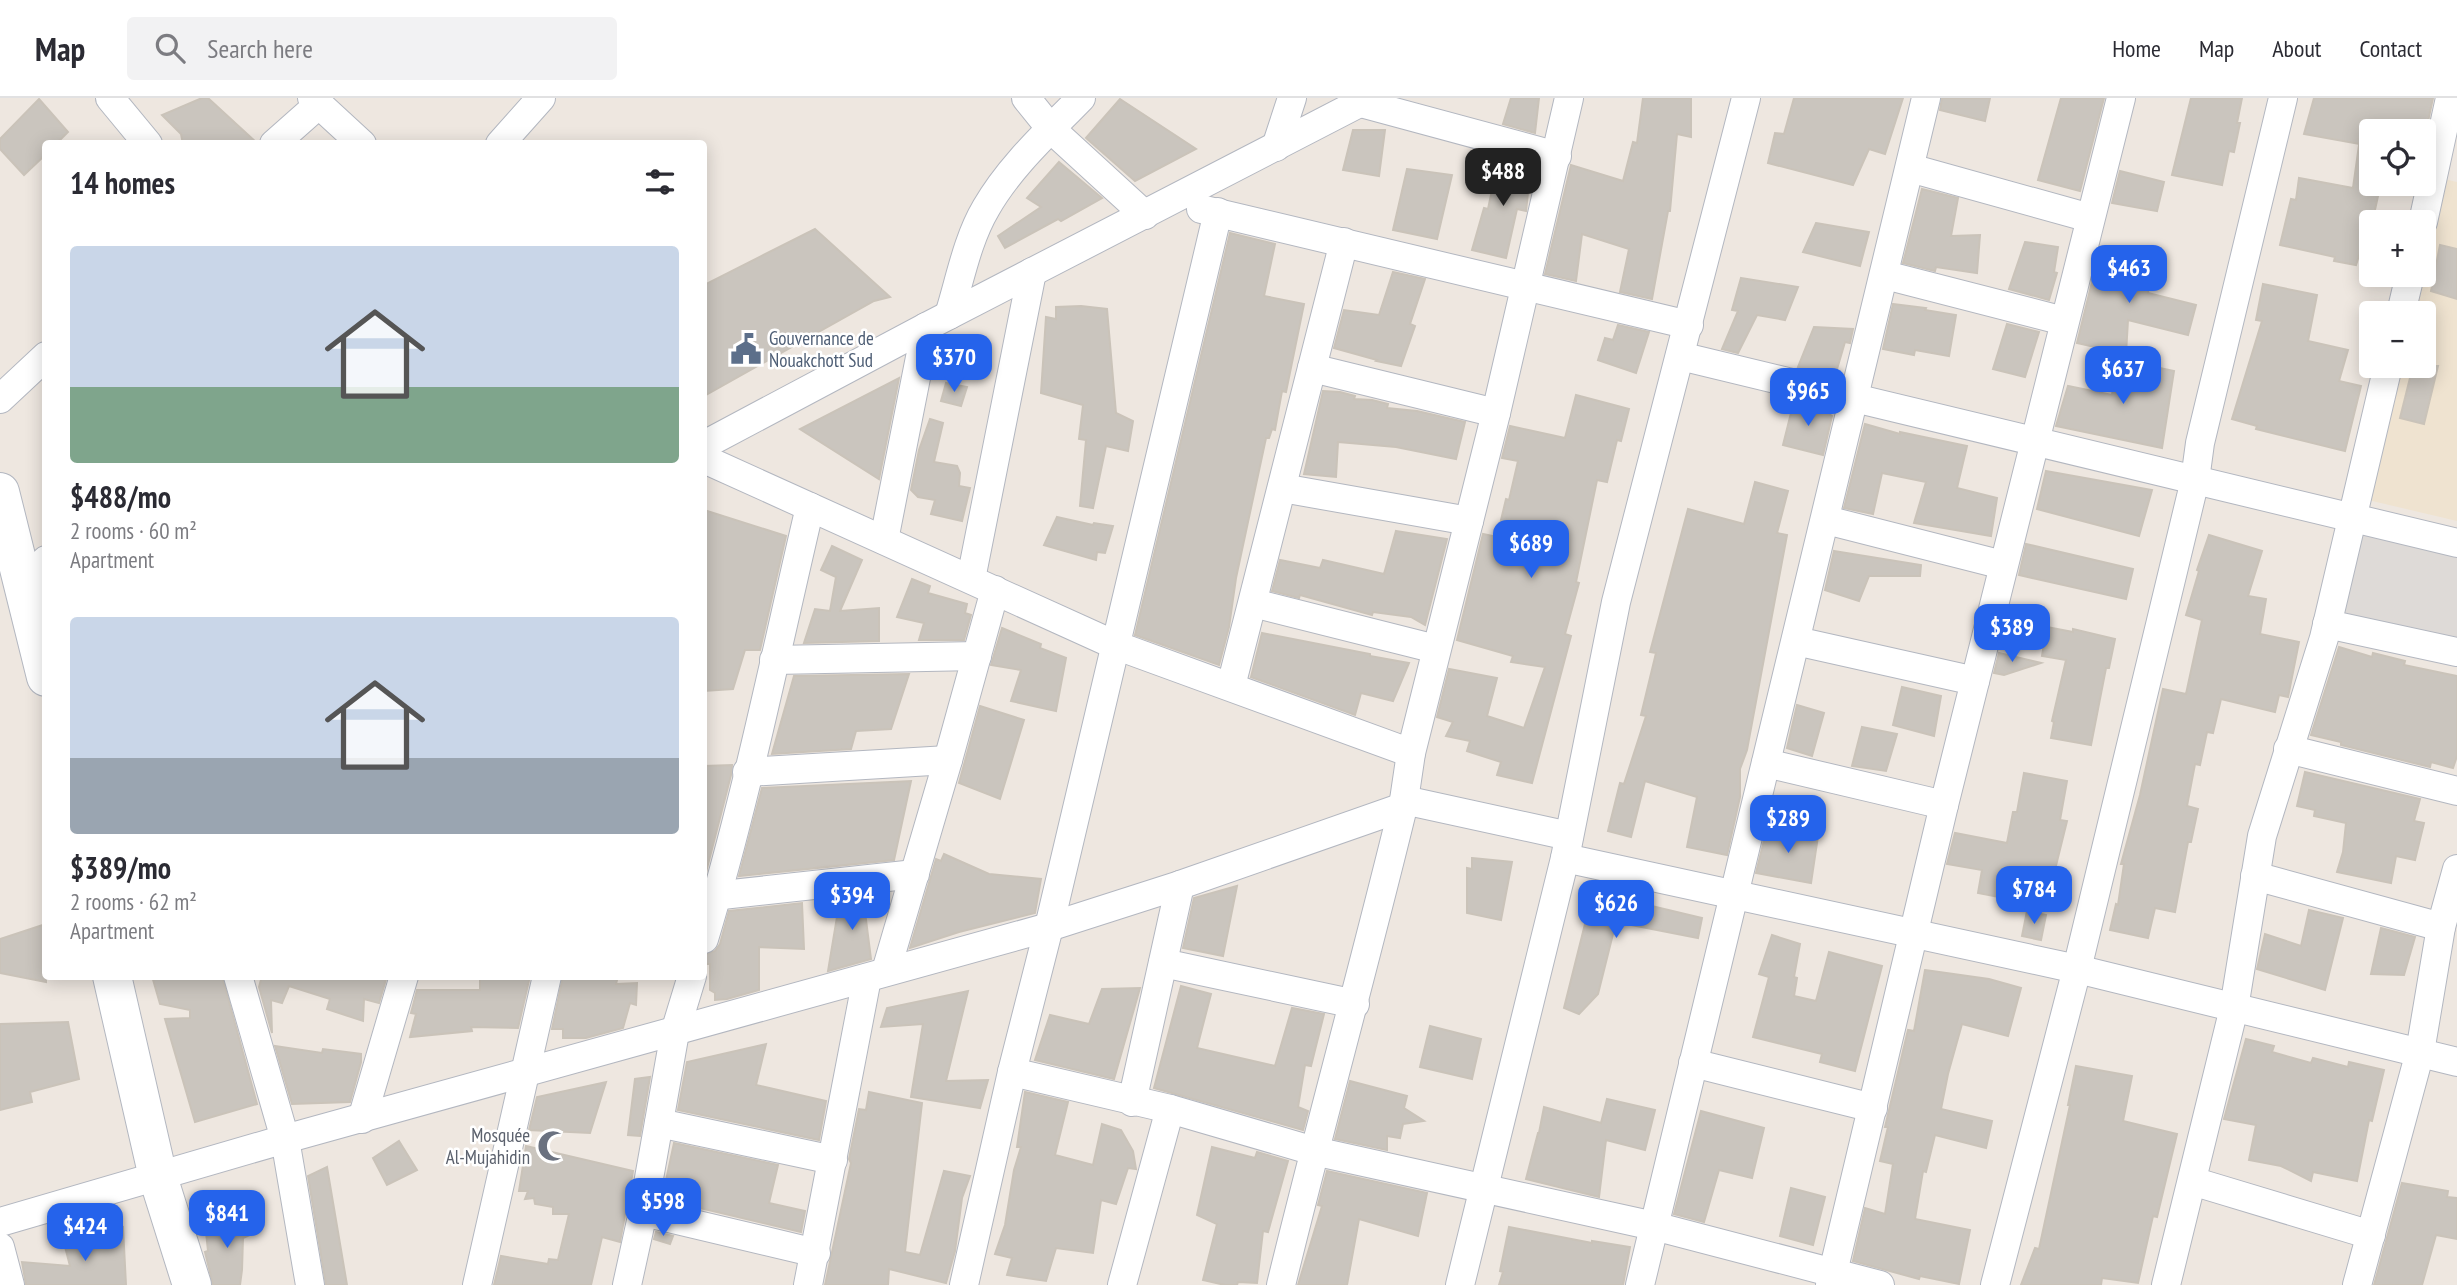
<!DOCTYPE html>
<meta charset="utf-8">
<style>
:root{--surface:#fff;--page:#f2f2f3;--text:#2b2b33;--muted:#7c7c81;--line:#e1e1e2;--accent:#2563eb}
body{margin:0;font-family:"PT Sans Narrow",sans-serif;background:var(--page);color:var(--text);height:100vh;display:flex;flex-direction:column;font-size:26px;white-space:nowrap}
*{box-sizing:border-box;margin:0}
p{font-size:23px;color:var(--muted)}
.icon{flex:none;width:38px;height:38px;fill:none;stroke:currentColor;stroke-width:2;stroke-linecap:round;stroke-linejoin:round}
.map{position:relative;flex:1;overflow:hidden}
.side{position:absolute;left:42px;top:42px;width:665px;height:840px;display:flex;flex-direction:column;background:var(--surface);border-radius:7px;box-shadow:0 4px 18px #0003}
.side>*{flex:none}
.fabs{position:absolute;left:2359px;top:21px;display:grid;gap:14px}
.fabs a{display:grid;place-items:center;width:77px;height:77px;border-radius:7px;background:var(--surface);box-shadow:0 4px 18px #0003;font-size:35px}
.price{position:absolute;translate:-50% -60px;padding:0 16px;border-radius:14px;background:var(--accent);color:#fff;font-size:23px;line-height:46px;filter:drop-shadow(0 2px 4px #0008)}
.price::after{content:'';position:absolute;left:50%;top:42px;width:21px;height:16px;margin-left:-10px;background:inherit;clip-path:polygon(0 0,100% 0,50% 100%)}
.price.selected{background:#222;color:#fff}
ul{padding:0;list-style:none}
li{display:grid;align-content:center;gap:14px;height:371px;padding:0 28px}
li span{display:grid;place-items:center;height:217px;border-radius:7px;color:#555}
li>.icon{margin-inline-start:auto}
span .icon{width:126px;height:126px;fill:#fffc;stroke-width:1}
li b{font-size:30px}
h2{display:flex;justify-content:space-between;align-items:center;height:84px;padding:0 28px;font-size:30px}
header{display:flex;align-items:center;gap:42px;box-sizing:border-box;height:98px;padding:0 35px;background:var(--surface);border-bottom:2px solid var(--line)}
header strong{font-size:33px}
nav{display:flex;gap:38px;margin-inline-start:auto;font-size:24px}
.search{width:490px;height:63px;background:var(--page);display:flex;align-items:center;gap:18px;box-sizing:border-box;padding:0 24px;border-radius:7px;color:var(--muted);font-size:26px}
.map>svg:first-child{display:block}
</style>
<header>
<strong>Map</strong>
<div class="search"><svg class="icon" aria-label="search" viewBox="0 0 24 24"><circle cx="10" cy="10" r="6"/><path d="M15 15l6 6"/></svg>Search here</div>
<nav><a>Home</a><a>Map</a><a>About</a><a>Contact</a></nav>
</header>
<div class="map">
<svg width="2457" height="1187" viewBox="0 0 2457 1187">
<rect width="100%" height="100%" fill="#eee7e0"/>
<polygon fill="#efe3d0" points="2444,81 2457,84 2457,423 2368,402 2400,268 2424,268 2424,215 2412,215 2421,177 2424,177 2424,167"/>
<polygon fill="#dedad7" points="2351,420 2457,445 2457,554 2327,526"/>
<g fill="#cac5be" stroke="#cac3b9" stroke-width="2">
<polygon points="202,0 208,0 258,46 183,46 181,36 162,17"/>
<polygon points="1511,0 1539,0 1535,35 1503,26"/>
<polygon points="1643,0 1691,0 1691,39 1677,36 1670,113 1668,113 1652,201 1620,194 1629,151 1582,136 1576,183 1545,176 1571,67 1623,83 1633,44 1637,45"/>
<polygon points="1794,0 1903,0 1885,56 1869,51 1853,87 1768,65 1775,35 1784,36"/>
<polygon points="1942,0 1990,0 1985,23 1940,12"/>
<polygon points="2061,0 2104,0 2080,93 2038,82"/>
<polygon points="2191,0 2242,0 2237,25 2240,25 2234,54 2229,53 2222,87 2172,77"/>
<polygon points="2314,0 2433,0 2426,33 2371,33 2371,48 2304,36"/>
<polygon points="39,1 68,34 56,46 46,46 46,56 24,77 0,51 0,41"/>
<polygon points="1120,1 1196,51 1135,83 1086,40"/>
<polygon points="1353,32 1385,32 1379,78 1343,72"/>
<polygon points="2359,47 2371,48 2371,87 2380,89 2371,130 2368,129 2356,167 2334,163 2335,159 2280,147 2291,101 2296,102 2299,80 2353,90"/>
<polygon points="1499,59 1531,68 1526,113 1517,111 1506,160 1472,152 1484,110 1488,111"/>
<polygon points="1059,64 1102,100 1061,123 1058,121 1005,150 998,138 1041,109 1027,100"/>
<polygon points="1407,71 1452,77 1437,141 1393,132"/>
<polygon points="2120,73 2164,84 2157,113 2112,105"/>
<polygon points="1922,91 1958,100 1951,138 1980,137 1977,175 1936,169 1935,173 1903,165"/>
<polygon points="1816,125 1869,134 1860,168 1803,154"/>
<polygon points="815,131 890,199 874,203 704,298 704,187"/>
<polygon points="1230,135 1275,146 1264,198 1304,206 1286,294 1282,293 1275,332 1272,331 1269,340 1266,340 1236,480 1229,529 1219,567 1135,537"/>
<polygon points="2025,144 2058,149 2054,174 2057,175 2049,202 2009,191"/>
<polygon points="2440,147 2457,151 2457,201 2431,193"/>
<polygon points="2120,151 2153,154 2148,195 2196,207 2188,237 2128,222 2126,256 2077,245 2093,180 2105,182"/>
<polygon points="1393,174 1425,181 1410,226 1415,228 1401,268 1376,263 1377,262 1334,250 1344,212 1379,217"/>
<polygon points="1741,180 1798,189 1785,222 1757,217 1738,255 1722,251 1738,213 1732,212"/>
<polygon points="2263,186 2317,197 2308,243 2348,252 2339,283 2361,288 2345,353 2256,331 2257,328 2232,321 2262,223 2256,222"/>
<polygon points="1893,206 1926,210 1925,212 1956,217 1949,258 1915,252 1914,257 1883,251"/>
<polygon points="1081,208 1107,211 1116,315 1133,323 1128,353 1106,348 1093,410 1080,408 1086,342 1079,341 1083,307 1041,295 1046,219 1056,221 1056,209"/>
<polygon points="2007,226 2039,234 2025,279 1993,271"/>
<polygon points="1618,227 1649,234 1636,275 1598,262 1605,240 1613,242"/>
<polygon points="1814,229 1853,231 1850,245 1845,244 1835,278 1798,269"/>
<polygon points="2118,261 2174,273 2162,350 2056,328 2068,288 2112,297"/>
<polygon points="2413,268 2438,268 2424,326 2400,320"/>
<polygon points="899,280 879,381 800,331"/>
<polygon points="946,285 967,289 961,308 941,303"/>
<polygon points="1323,293 1340,294 1355,298 1354,301 1372,302 1388,306 1387,310 1417,313 1465,324 1456,361 1396,349 1338,344 1336,379 1304,376"/>
<polygon points="1576,297 1629,311 1621,343 1617,342 1607,384 1597,382 1576,484 1579,485 1565,536 1571,538 1532,685 1497,677 1501,664 1467,653 1470,643 1446,638 1453,624 1437,619 1449,571 1497,580 1487,618 1524,630 1545,569 1511,564 1513,558 1457,542 1483,436 1497,439 1506,401 1509,402 1518,363 1502,360 1510,328 1565,340"/>
<polygon points="1794,303 1831,313 1830,317 1832,318 1823,357 1783,347"/>
<polygon points="930,321 943,325 934,364 957,368 960,375 959,388 970,390 962,423 931,416 935,402 918,399 911,392 919,352"/>
<polygon points="1865,326 1900,336 1900,334 1967,348 1957,390 1997,400 1991,438 1914,425 1926,384 1882,375 1873,416 1844,410"/>
<polygon points="2046,373 2152,392 2139,438 2037,411"/>
<polygon points="1755,384 1788,393 1777,435 1787,437 1747,652 1740,671 1740,699 1727,757 1687,749 1697,699 1645,683 1631,739 1608,733 1620,685 1624,686 1646,618 1641,617 1656,555 1650,554 1688,411 1744,426"/>
<polygon points="704,412 786,438 760,552 745,552 733,591 704,593"/>
<polygon points="1057,419 1093,427 1094,425 1113,428 1105,455 1097,454 1096,462 1044,447"/>
<polygon points="1396,433 1447,441 1425,527 1411,519 1373,514 1372,517 1300,497 1299,500 1272,493 1280,462 1320,470 1323,462 1384,476"/>
<polygon points="2209,437 2262,453 2248,498 2266,501 2260,536 2299,544 2288,599 2279,597 2275,614 2221,601 2213,635 2207,634 2200,667 2195,666 2187,708 2198,711 2191,744 2188,744 2175,814 2155,810 2148,840 2110,832 2116,806 2118,807 2124,766 2121,766 2140,697 2163,591 2186,596 2202,522 2186,517 2199,473 2197,472"/>
<polygon points="2026,446 2133,471 2126,501 2019,477"/>
<polygon points="832,448 862,462 840,513 879,510 879,543 804,545 815,511 830,513 836,479 821,472"/>
<polygon points="1834,453 1921,467 1920,478 1869,478 1859,503 1825,492"/>
<polygon points="912,481 930,488 928,495 967,506 965,515 971,517 964,542 919,542 924,525 897,519"/>
<polygon points="2047,529 2073,534 2073,531 2115,541 2109,570 2106,570 2091,647 2051,640 2054,624 2052,623 2066,562 2042,558"/>
<polygon points="1002,530 1041,546 1040,550 1066,560 1056,613 1011,603 1021,572 991,567"/>
<polygon points="1262,535 1370,556 1370,558 1409,565 1393,603 1361,595 1355,617 1251,579"/>
<polygon points="2339,549 2372,559 2373,555 2405,563 2404,567 2457,578 2457,658 2453,670 2431,664 2430,669 2341,647 2341,644 2311,637"/>
<polygon points="1999,555 2041,565 2004,577 1994,575"/>
<polygon points="909,576 891,631 856,633 851,651 772,656 794,578"/>
<polygon points="1902,589 1941,598 1934,638 1893,627"/>
<polygon points="1797,607 1824,615 1812,658 1787,650"/>
<polygon points="980,608 1024,622 1000,701 959,685"/>
<polygon points="1862,629 1897,636 1886,673 1852,668"/>
<polygon points="732,667 731,677 704,782 704,668"/>
<polygon points="2305,674 2420,701 2414,723 2424,725 2415,762 2396,758 2391,785 2337,774 2343,754 2346,725 2314,718 2315,712 2297,708"/>
<polygon points="2024,675 2067,683 2060,722 2067,723 2046,808 1978,795 1982,772 1947,766 1955,735 2007,745 2013,714 2017,714"/>
<polygon points="911,683 894,762 739,778 762,690"/>
<polygon points="1767,730 1818,738 1811,785 1756,775"/>
<polygon points="944,756 989,776 1041,781 1035,815 959,834 910,850 936,761 941,763"/>
<polygon points="1472,760 1512,764 1501,822 1467,815 1467,770 1472,771"/>
<polygon points="1237,788 1223,858 1183,850 1194,800"/>
<polygon points="1593,794 1702,820 1698,840 1616,824 1598,896 1579,916 1564,910"/>
<polygon points="878,797 874,811 865,814 871,861 828,873 840,801"/>
<polygon points="802,805 804,851 759,849 759,892 727,901 715,902 715,895 710,892 710,866 704,866 704,857 715,853 720,846 729,813"/>
<polygon points="2309,812 2343,820 2325,892 2257,871 2265,836 2301,848"/>
<polygon points="2027,813 2046,817 2041,842 2022,838"/>
<polygon points="46,826 46,884 0,875 0,841"/>
<polygon points="2381,830 2415,839 2404,877 2371,876"/>
<polygon points="1772,837 1800,846 1794,879 1797,880 1794,898 1816,903 1829,854 1882,868 1855,973 1820,964 1822,956 1753,939 1769,879 1759,876"/>
<polygon points="1925,872 1989,881 2021,890 2008,938 1962,926 1948,976 1941,1011 1992,1023 1986,1050 1935,1037 1926,1074 1923,1073 1915,1121 1970,1132 1959,1186 1920,1178 1919,1181 1853,1163 1865,1110 1885,1116 1893,1066 1880,1063 1888,1029 1885,1029 1908,932 1914,933"/>
<polygon points="152,878 222,878 257,1006 195,1024 165,921 190,920 190,912 160,906"/>
<polygon points="262,878 387,878 379,905 364,901 363,923 327,911 330,901 289,888 282,905 271,902 272,935 259,889"/>
<polygon points="480,878 530,878 518,930 471,929 472,933 410,939 416,916 411,915 417,892 480,892"/>
<polygon points="563,878 618,878 616,886 637,885 636,907 630,905 623,930 586,940 563,940 563,931 552,931"/>
<polygon points="1181,888 1211,896 1197,950 1275,968 1292,910 1324,916 1311,968 1305,967 1298,1009 1308,1013 1303,1032 1154,990"/>
<polygon points="1140,890 1114,981 1035,962 1050,917 1089,926 1102,891"/>
<polygon points="968,893 946,983 988,982 980,1010 911,999 923,926 881,929 887,910"/>
<polygon points="68,924 79,981 30,994 32,1004 0,1012 0,926"/>
<polygon points="1430,928 1481,941 1472,981 1420,969"/>
<polygon points="2246,941 2274,948 2272,954 2311,965 2313,960 2348,969 2349,964 2384,972 2372,1023 2369,1022 2357,1083 2313,1074 2311,1083 2281,1068 2249,1062 2256,1027 2224,1021"/>
<polygon points="766,946 756,987 826,1003 819,1042 678,1012 687,964"/>
<polygon points="275,948 322,955 323,951 361,956 361,964 350,1004 292,1006"/>
<polygon points="2076,968 2132,978 2123,1023 2177,1036 2157,1119 2153,1118 2138,1185 2102,1180 2101,1187 2021,1187 2035,1150 2039,1151 2070,1007 2068,1007"/>
<polygon points="650,979 640,1038 628,1037 635,981"/>
<polygon points="1350,983 1407,998 1404,1010 1424,1023 1403,1026 1400,1040 1387,1038 1387,1052 1335,1041"/>
<polygon points="606,984 590,1035 529,1032 537,999"/>
<polygon points="869,994 922,1005 905,1154 920,1157 944,1073 970,1078 962,1100 955,1153 946,1185 889,1171 888,1187 825,1187 851,1065 849,1061 859,1011 866,1012"/>
<polygon points="1025,994 1068,1004 1055,1057 1093,1067 1102,1026 1121,1032 1133,1053 1136,1071 1128,1070 1116,1106 1101,1102 1093,1155 1056,1150 1046,1183 1007,1177 1012,1160 995,1156 1005,1127 1014,1072 1021,1049 1017,1049"/>
<polygon points="1607,1001 1655,1012 1645,1052 1606,1042 1599,1099 1526,1081 1538,1035 1539,1035 1544,1009 1601,1025"/>
<polygon points="1701,1013 1764,1030 1752,1080 1719,1072 1704,1124 1674,1116"/>
<polygon points="399,1043 417,1072 387,1087 373,1060"/>
<polygon points="674,1045 778,1067 769,1105 805,1113 801,1134 662,1101"/>
<polygon points="526,1048 633,1073 620,1144 602,1139 591,1187 494,1187 501,1158 548,1166 549,1161 558,1162 569,1116 553,1116 553,1109 535,1106 534,1100 525,1101 528,1093 519,1093"/>
<polygon points="1212,1049 1255,1060 1257,1054 1288,1063 1268,1134 1263,1133 1257,1185 1238,1184 1237,1187 1225,1187 1203,1182 1217,1126 1197,1117"/>
<polygon points="327,1069 347,1187 326,1187 308,1078"/>
<polygon points="1327,1073 1427,1095 1418,1138 1359,1121 1347,1187 1298,1187 1322,1108 1318,1107"/>
<polygon points="2402,1085 2448,1093 2447,1099 2457,1100 2457,1141 2436,1137 2422,1187 2374,1187"/>
<polygon points="1791,1090 1825,1099 1813,1147 1780,1138"/>
<polygon points="245,1112 250,1137 243,1140 242,1172 240,1187 213,1187 205,1154 208,1153 206,1134"/>
<polygon points="123,1129 126,1187 26,1187 22,1164 70,1168 64,1145"/>
<polygon points="1509,1129 1592,1145 1592,1143 1630,1149 1623,1187 1499,1187 1503,1174 1500,1173"/>
<polygon points="656,1134 673,1138 670,1146 654,1141"/>
</g>
<g fill="none" stroke-linecap="round" stroke-linejoin="round">
<defs>
<g id="street">
<polyline points="110,0 148,46"/>
<polyline points="312,0 362,46"/>
<polyline points="1026,0 1051,31 1145,117"/>
<polyline points="1361,5 1557,58"/>
<polyline points="274,46 318,7"/>
<polyline points="500,46 541,0"/>
<polyline points="1276,49 1292,0"/>
<polyline points="1910,70 2090,120"/>
<polyline points="1201,111 1689,227"/>
<polyline points="2423,124 2450,0"/>
<polyline points="1885,177 2064,223"/>
<polyline points="2401,215 2410,177"/>
<path d="M949 217C960 182 967 142 986 110 1010 68 1048 34 1081 0"/>
<polyline points="1680,258 2457,445"/>
<polyline points="1312,270 1496,315"/>
<polyline points="0,301 46,258"/>
<polyline points="704,347 926,229 1369,0"/>
<polyline points="704,361 1115,547 1411,655"/>
<polyline points="1282,390 1469,423"/>
<polyline points="1826,422 2003,467"/>
<polyline points="884,442 926,229"/>
<polyline points="971,481 1032,174"/>
<polyline points="23,483 46,462"/>
<polyline points="1253,505 1436,551"/>
<polyline points="2327,526 2457,554"/>
<polyline points="1796,543 1975,583"/>
<polyline points="774,562 977,558"/>
<polyline points="1231,588 1344,144"/>
<polyline points="2288,651 2457,693"/>
<polyline points="1766,665 1944,707"/>
<polyline points="747,674 948,662"/>
<polyline points="1404,702 1569,738"/>
<polyline points="1565,760 2077,871 2457,964"/>
<polyline points="2255,778 2441,829"/>
<polyline points="704,799 915,776"/>
<path d="M704 841C747 699 776 553 810 409"/>
<polyline points="1163,865 1355,906"/>
<polyline points="886,873 948,662 995,492"/>
<polyline points="238,878 285,1041 310,1187"/>
<polyline points="1693,965 1873,1010"/>
<polyline points="1012,974 1170,1011 1314,1053 1654,1128 1880,1187"/>
<polyline points="1132,1004 1180,787"/>
<polyline points="362,1021 404,878"/>
<polyline points="659,1025 833,1062"/>
<polyline points="2192,1083 2371,1137"/>
<polyline points="643,1114 816,1155"/>
<polyline points="0,1124 285,1041 1049,829 1180,787 1403,709 1411,655 1496,315 1569,0"/>
<polyline points="0,1149 10,1187"/>
<polyline points="477,1187 547,878"/>
<polyline points="627,1187 643,1114 675,934 692,878"/>
<polyline points="808,1187 867,880"/>
<polyline points="964,1187 1012,974 1049,829 1218,114"/>
<polyline points="1122,1187 1170,1011"/>
<path d="M1281 1187C1320 1027 1364 869 1403 709"/>
<polyline points="1460,1187 1565,760 1616,504 1746,0"/>
<polyline points="1640,1187 1926,0"/>
<polyline points="1830,1187 1944,707 2121,0"/>
<polyline points="1995,1187 2077,871 2195,382 2200,345 2283,0"/>
<polyline points="2166,1187 2234,910 2262,738 2324,540 2388,268"/>
<polyline points="2357,1187 2420,954 2441,829 2457,771"/>
</g>
<g id="secondary">
<polyline points="0,394 46,579"/>
<polyline points="112,878 158,1079 192,1187"/>
</g>
</defs>
<use href="#street" stroke="#b3b7c0" stroke-width="30"/>
<use href="#secondary" stroke="#b3b7c0" stroke-width="40"/>
<use href="#street" stroke="#fff" stroke-width="28"/>
<use href="#secondary" stroke="#fff" stroke-width="38"/>
</g>
<defs>
<symbol id="civic-bare" viewBox="-9 -9 18 18"><path d="M-.6-6.5H3V-4.5H.6V-3L4-1V1h2V6H-6V1h2V-1L-.6-3ZM-1.2 2.5V6h2.4V2.5Z" fill="#5c6f8a" stroke="#fff" stroke-width="2.5" paint-order="stroke"/></symbol>
<symbol id="mosque-bare" viewBox="-9 -9 18 18"><path d="M3.5-4.9A6 6 0 1 0 3.5 4.9A5 5 0 1 1 3.5-4.9Z" fill="#6b7280" stroke="#fff" stroke-width="2.5" paint-order="stroke"/></symbol>
</defs>
<g fill-rule="evenodd">
<use href="#civic-bare" x="724" y="229" width="44" height="44"/>
<use href="#mosque-bare" x="531" y="1026" width="44" height="44"/>
</g>
<g text-anchor="middle" stroke-width="5" stroke-linejoin="round" paint-order="stroke">
<g font-size="19" fill="#4e5e75" stroke="#fff" text-anchor="start">
<text x="769" y="247">Gouvernance de<tspan x="769" dy="22">Nouakchott Sud</tspan></text>
</g>
<g font-size="19" fill="#5b616d" stroke="#fff" text-anchor="end">
<text x="530" y="1044">Mosquée<tspan x="530" dy="22">Al-Mujahidin</tspan></text>
</g>
</g>
</svg>
<div class="fabs">
<a><svg class="icon" aria-label="locate" viewBox="0 0 24 24"><circle cx="12" cy="12" r="6"/><path d="M12 2v4M12 18v4M2 12h4M18 12h4"/></svg></a>
<a>+</a>
<a>−</a>
</div>
<b class="price selected" style="left:1503px;top:110px">$488</b>
<b class="price" style="left:2129px;top:207px">$463</b>
<b class="price" style="left:954px;top:296px">$370</b>
<b class="price" style="left:2123px;top:308px">$637</b>
<b class="price" style="left:1808px;top:330px">$965</b>
<b class="price" style="left:1531px;top:482px">$689</b>
<b class="price" style="left:2012px;top:566px">$389</b>
<b class="price" style="left:1788px;top:757px">$289</b>
<b class="price" style="left:2034px;top:828px">$784</b>
<b class="price" style="left:852px;top:834px">$394</b>
<b class="price" style="left:1616px;top:842px">$626</b>
<b class="price" style="left:663px;top:1140px">$598</b>
<b class="price" style="left:227px;top:1152px">$841</b>
<b class="price" style="left:85px;top:1165px">$424</b>
<section class="side">
<h2>14 homes<svg class="icon" aria-label="filters" viewBox="0 0 24 24"><path d="M4 7h16M4 17h16"/><circle cx="9" cy="7" r="2"/><circle cx="15" cy="17" r="2"/></svg></h2>
<ul>
<li><span style="background:linear-gradient(#c9d6e8 65%,#7fa58c 0)"><svg class="icon" aria-label="home" viewBox="0 0 24 24"><path d="M3 11l9-7 9 7M6 9v11h12V9"/></svg></span><div><b>$488/mo</b><p>2 rooms · 60 m²</p><p>Apartment</p></div></li>
<li><span style="background:linear-gradient(#c9d6e8 65%,#9aa5b1 0)"><svg class="icon" aria-label="home" viewBox="0 0 24 24"><path d="M3 11l9-7 9 7M6 9v11h12V9"/></svg></span><div><b>$389/mo</b><p>2 rooms · 62 m²</p><p>Apartment</p></div></li>
</ul>
</section>
</div>
